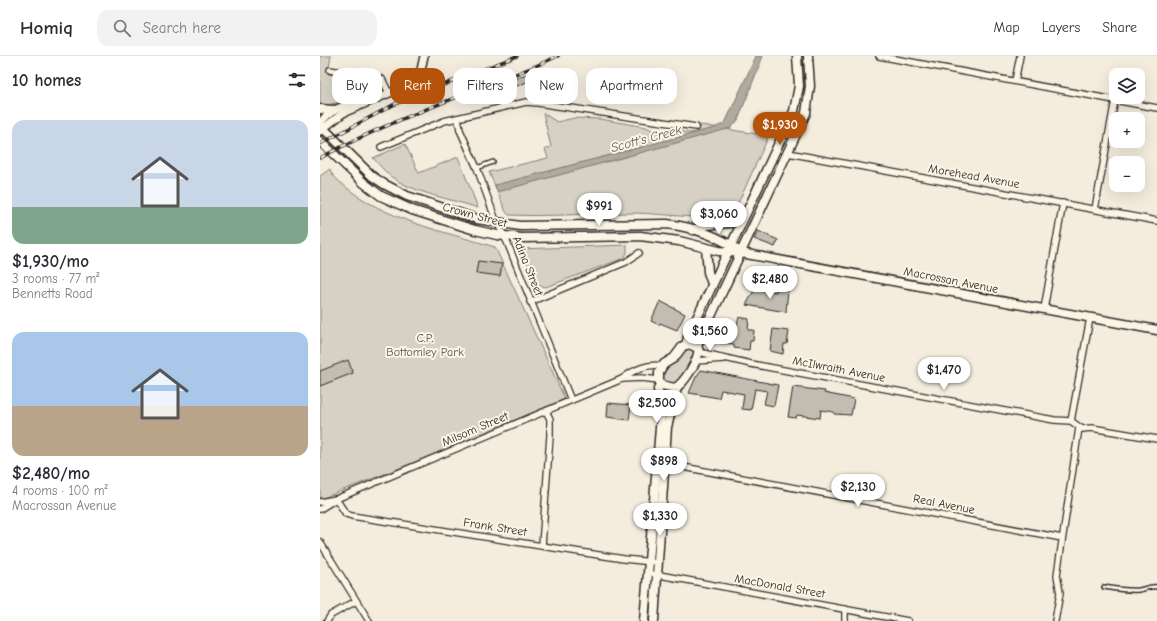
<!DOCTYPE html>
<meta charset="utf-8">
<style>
:root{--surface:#fff;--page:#f2f2f3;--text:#2b2b33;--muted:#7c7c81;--line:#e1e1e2;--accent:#b45309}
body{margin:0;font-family:"Comic Neue",sans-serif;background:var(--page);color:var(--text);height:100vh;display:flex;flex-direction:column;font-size:15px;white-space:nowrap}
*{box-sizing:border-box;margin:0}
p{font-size:13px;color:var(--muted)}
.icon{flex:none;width:22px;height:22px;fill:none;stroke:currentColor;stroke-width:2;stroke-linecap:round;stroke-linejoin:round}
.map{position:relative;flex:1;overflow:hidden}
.side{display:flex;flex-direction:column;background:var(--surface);width:320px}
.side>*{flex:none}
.banner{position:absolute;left:12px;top:12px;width:380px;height:36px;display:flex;gap:8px}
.tools{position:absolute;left:789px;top:12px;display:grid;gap:8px}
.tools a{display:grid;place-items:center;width:36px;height:36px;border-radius:8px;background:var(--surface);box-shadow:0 4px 16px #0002;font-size:20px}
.price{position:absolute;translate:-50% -34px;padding:0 9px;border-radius:14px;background:#fff;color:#222;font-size:13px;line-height:26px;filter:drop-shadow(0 1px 2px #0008)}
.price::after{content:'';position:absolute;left:50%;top:24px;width:12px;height:9px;margin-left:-6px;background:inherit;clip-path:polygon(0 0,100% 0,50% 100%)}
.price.current{background:var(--accent);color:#fff}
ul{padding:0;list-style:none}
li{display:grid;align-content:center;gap:8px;height:212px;padding:0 12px}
li span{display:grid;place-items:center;height:124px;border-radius:12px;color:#555}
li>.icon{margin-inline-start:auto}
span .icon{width:72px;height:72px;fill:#fffc;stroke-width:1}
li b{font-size:17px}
h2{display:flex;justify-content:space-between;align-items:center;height:48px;padding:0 12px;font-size:17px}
.chip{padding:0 14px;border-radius:12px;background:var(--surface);box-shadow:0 4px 16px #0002;font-size:14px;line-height:36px}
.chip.current{background:var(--accent);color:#fff}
header{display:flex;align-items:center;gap:24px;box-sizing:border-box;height:56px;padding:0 20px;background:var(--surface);border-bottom:1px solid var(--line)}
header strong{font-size:19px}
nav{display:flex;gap:22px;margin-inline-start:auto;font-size:14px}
.search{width:280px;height:36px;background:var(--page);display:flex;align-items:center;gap:10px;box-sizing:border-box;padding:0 14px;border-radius:12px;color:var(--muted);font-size:15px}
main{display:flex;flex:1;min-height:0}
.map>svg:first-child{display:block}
</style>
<header>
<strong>Homiq</strong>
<div class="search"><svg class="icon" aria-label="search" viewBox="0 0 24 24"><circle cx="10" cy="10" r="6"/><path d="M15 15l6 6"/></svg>Search here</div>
<nav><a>Map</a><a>Layers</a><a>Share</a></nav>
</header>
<main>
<section class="side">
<h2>10 homes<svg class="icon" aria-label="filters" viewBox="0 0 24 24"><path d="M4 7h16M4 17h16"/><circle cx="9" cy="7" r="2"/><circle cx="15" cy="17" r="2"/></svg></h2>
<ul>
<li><span style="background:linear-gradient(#c9d6e8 70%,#7fa58c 0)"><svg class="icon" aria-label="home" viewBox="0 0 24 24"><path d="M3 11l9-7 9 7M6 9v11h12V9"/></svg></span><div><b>$1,930/mo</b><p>3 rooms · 77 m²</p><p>Bennetts Road</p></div></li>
<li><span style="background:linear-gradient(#a9c7e8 60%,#b9a48a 0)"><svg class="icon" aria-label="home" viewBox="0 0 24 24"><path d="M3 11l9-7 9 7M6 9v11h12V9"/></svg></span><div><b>$2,480/mo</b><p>4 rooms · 100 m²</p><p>Macrossan Avenue</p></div></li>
</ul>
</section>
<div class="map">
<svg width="837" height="565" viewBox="0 0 837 565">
<rect width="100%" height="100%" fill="#f4edde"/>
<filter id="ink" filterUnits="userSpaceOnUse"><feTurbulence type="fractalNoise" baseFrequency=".025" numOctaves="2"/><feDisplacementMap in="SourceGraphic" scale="8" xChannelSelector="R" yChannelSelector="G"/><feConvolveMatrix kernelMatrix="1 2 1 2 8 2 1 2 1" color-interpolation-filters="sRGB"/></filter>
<g filter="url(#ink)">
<g fill="#d6d1c4" stroke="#807e78">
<polygon points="0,0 11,0 8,18 55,25 59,27 59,32 23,46 0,50"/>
<path d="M223 57 237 66 254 62 280 63 326 71 338 77 350 74 370 77 379 75 381 69 437 78 451 75 415 154 411 160 407 161C377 163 346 158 315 157 273 157 231 161 189 159L186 156 169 116 228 102 225 93 231 91Z"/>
<path d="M85 88 99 117 138 101 158 152C132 143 92 137 70 120 64 115 59 108 53 102Z"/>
<path d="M10 113C12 120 17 123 21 127 63 164 123 175 175 191L245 343 116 398 0 443V120Z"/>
<polygon points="307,189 307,197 304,202 226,231 216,228 201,193"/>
<path d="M370 292 375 297C372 308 363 322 354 329L345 326 342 322 343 316 364 294Z"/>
</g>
<polygon fill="#afaaa0" stroke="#7a7771" points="436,0 443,0 418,64 411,72 177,136 175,129 394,72 405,67"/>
<g fill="#c2bdb1" stroke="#2b2b2b">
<polygon points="214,15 217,22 197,30 194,23"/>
<polygon points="438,175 458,184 455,191 434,183"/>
<polygon points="158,205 182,208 180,220 156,217"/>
<polygon points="435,233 456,236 456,233 468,234 466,256 426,249"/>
<polygon points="340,245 365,258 357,274 340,267 339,269 331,265"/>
<polygon points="419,261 429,263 428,274 434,274 433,285 430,285 429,294 414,292 414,288 401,287 402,275 415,276"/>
<polygon points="453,273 469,275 467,288 464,288 463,298 450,295"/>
<polygon points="28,304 33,317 0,330 0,315"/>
<polygon points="381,314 458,329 454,350 444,348 447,335 435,333 431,354 422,353 424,338 401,334 399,342 369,337 376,321"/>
<polygon points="473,331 505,335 504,337 534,343 531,359 514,358 514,356 501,354 500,362 477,359 476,362 468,361"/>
<polygon points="288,347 311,349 309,364 287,361"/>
</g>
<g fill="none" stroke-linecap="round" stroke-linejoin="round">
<defs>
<g id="service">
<polyline points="157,112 173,106"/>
<path d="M784 531C796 533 806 535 819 534 826 533 829 530 837 531"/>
</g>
<g id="minor">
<polyline points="559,0 837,52"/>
<polyline points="10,14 62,23 69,37"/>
<polyline points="695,25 700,0"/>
<polyline points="138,62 140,74 157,112 175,162 187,186 251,344"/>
<polyline points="61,91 124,65 206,46 218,47 376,71"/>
<polyline points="468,97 837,165"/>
<polyline points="775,153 795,44"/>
<polyline points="210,246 306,206 319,197"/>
<polyline points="724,253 743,147"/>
<polyline points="379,296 431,308 734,364 751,365 762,373 772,372 837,383"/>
<polyline points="375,305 404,303"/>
<polyline points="302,323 321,322 339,324"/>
<polyline points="751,365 770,262"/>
<polyline points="342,407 742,482"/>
<polyline points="16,443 26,458 32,460 304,503 332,506"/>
<polyline points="0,446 16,443"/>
<path d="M0 453 16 443 302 323C313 314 328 307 342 310"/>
<polyline points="0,486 49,565"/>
<polyline points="222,489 230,380 230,363 226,355"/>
<polyline points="334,518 588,565"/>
<polyline points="7,565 11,559 36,545"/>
<polyline points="525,565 525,553"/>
<polyline points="735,565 740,537 737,519 759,372"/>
</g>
<g id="tertiary">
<path d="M0 67C11 53 23 49 40 47"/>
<polyline points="0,75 23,57 93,27 100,18 104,0"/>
</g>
<g id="secondary">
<polyline points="0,53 14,54"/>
<path d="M0 69 52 120 64 128 87 140 157 163 200 170 347 168C372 171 401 180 421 197"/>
<polyline points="0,85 44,127 61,140 92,154 155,174 177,179 201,182 320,180 359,185 399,195 421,197 837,274"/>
<polyline points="373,174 386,169 421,166"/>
<polyline points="386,192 388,216 392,228"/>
<path d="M369 288 378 292C381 301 363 330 354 332L342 329 339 324V316L344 308 354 302 363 290Z"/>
<polyline points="366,289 368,281 474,55 479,30 477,0"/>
<polyline points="377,291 384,270 391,260 486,57 490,30 488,0"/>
<polyline points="324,565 341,360 338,333 340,328"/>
<polyline points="334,565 347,371 357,332"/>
</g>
</defs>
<use href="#service" stroke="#2b2b2b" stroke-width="6"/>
<use href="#minor" stroke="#2b2b2b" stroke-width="8"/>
<use href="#tertiary" stroke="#2b2b2b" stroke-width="10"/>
<use href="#secondary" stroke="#2b2b2b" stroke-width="11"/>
<use href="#service" stroke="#fcf5e5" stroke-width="3"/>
<use href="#minor" stroke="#fcf5e5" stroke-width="5.5"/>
<use href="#tertiary" stroke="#fcf5e5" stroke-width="7"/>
<use href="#secondary" stroke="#fcf5e5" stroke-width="8"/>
<defs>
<g id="rail">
<polyline points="0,88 75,48 197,0"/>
<path d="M0 102C70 64 145 39 218 9L238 0"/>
</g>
</defs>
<use href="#rail" stroke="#2b2b2b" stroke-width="3.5"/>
<use href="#rail" stroke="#fcf5e5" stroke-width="2" stroke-dasharray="6" stroke-linecap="butt"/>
</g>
</g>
<g text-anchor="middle" stroke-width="4" stroke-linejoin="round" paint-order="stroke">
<g font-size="12" fill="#2b2b2b" stroke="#fcf5e5">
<text transform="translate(654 120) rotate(10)" y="4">Morehead Avenue</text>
<text transform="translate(155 159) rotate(15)" y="4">Crown Street</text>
<text transform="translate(208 210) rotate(68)" y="4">Adina Street</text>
<text transform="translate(631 224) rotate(11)" y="4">Macrossan Avenue</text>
<text transform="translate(519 313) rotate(11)" y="4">McIlwraith Avenue</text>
<text transform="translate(155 373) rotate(-23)" y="4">Milsom Street</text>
<text transform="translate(624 448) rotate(11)" y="4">Real Avenue</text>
<text transform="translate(175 471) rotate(9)" y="4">Frank Street</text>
<text transform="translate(460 530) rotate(10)" y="4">MacDonald Street</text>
</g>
<g font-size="12" fill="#565451" stroke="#fcf5e5">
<text x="105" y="286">C.P.<tspan x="105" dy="14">Bottomley Park</tspan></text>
</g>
<g font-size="13" font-style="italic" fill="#595754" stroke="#fcf5e5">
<text transform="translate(326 82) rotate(-15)" y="5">Scott's Creek</text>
</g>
</g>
</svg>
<div class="tools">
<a><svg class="icon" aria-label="layers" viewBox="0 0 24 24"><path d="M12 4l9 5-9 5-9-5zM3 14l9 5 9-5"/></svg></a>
<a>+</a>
<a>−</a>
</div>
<b class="price current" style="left:460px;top:90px">$1,930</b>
<b class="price" style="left:279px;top:171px">$991</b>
<b class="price" style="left:399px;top:179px">$3,060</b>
<b class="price" style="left:450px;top:244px">$2,480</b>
<b class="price" style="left:390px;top:296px">$1,560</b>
<b class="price" style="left:624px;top:335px">$1,470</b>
<b class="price" style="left:337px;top:368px">$2,500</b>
<b class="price" style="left:344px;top:426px">$898</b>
<b class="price" style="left:538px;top:452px">$2,130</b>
<b class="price" style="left:340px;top:481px">$1,330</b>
<div class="banner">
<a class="chip">Buy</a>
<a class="chip current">Rent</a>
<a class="chip">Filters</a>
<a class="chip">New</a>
<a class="chip">Apartment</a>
</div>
</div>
</main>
